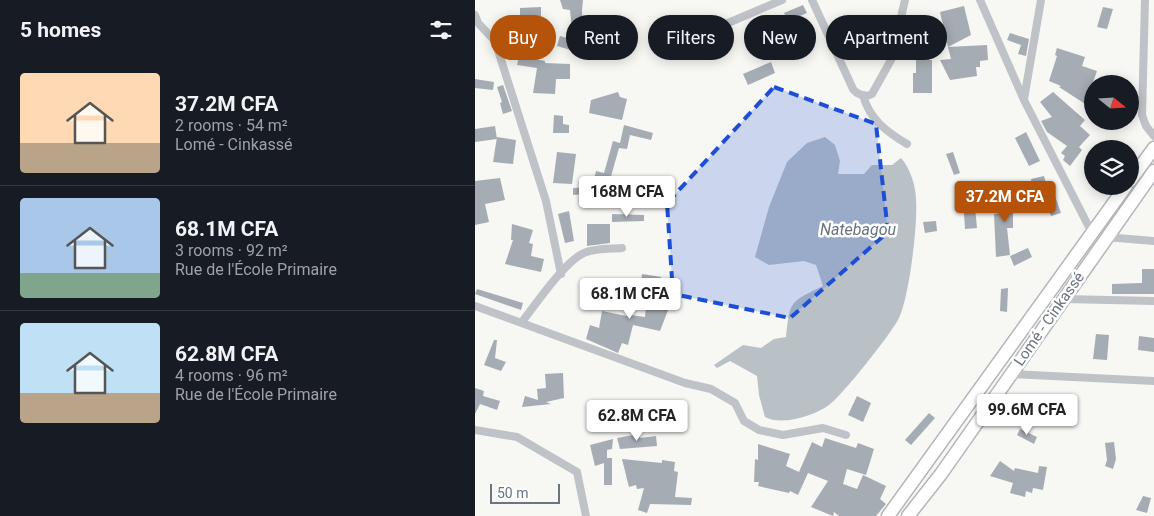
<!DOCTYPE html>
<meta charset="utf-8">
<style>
:root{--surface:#171b24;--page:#20242c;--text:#f1f3f6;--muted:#9ea1a6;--line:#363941;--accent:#b45309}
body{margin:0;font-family:Roboto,sans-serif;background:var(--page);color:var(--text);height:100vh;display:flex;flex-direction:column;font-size:19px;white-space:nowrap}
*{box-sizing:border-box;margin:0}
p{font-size:16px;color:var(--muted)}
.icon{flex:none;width:28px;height:28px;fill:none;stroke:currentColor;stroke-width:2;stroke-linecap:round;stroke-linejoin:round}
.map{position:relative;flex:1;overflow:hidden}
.drawer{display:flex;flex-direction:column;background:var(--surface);width:475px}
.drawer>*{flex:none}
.hud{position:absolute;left:15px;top:15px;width:475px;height:45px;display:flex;gap:10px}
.needle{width:32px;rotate:108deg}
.tools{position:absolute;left:609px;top:75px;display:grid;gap:10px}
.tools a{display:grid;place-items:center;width:55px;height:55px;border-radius:50%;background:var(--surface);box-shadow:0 2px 12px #0003;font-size:25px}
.scale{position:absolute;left:15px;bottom:12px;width:70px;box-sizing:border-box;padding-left:5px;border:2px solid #6a7482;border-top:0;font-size:14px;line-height:18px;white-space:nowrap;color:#6a7482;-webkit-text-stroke:4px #fff;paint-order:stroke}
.price{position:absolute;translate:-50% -42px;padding:0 11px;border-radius:5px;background:#fff;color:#222;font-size:16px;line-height:32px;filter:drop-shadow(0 1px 2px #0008)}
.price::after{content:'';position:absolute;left:50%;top:30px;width:15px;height:11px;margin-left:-8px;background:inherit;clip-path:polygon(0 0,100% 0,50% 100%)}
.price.selected{background:var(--accent);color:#fff}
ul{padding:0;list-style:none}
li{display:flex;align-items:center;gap:15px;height:125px;padding:0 20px}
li+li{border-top:1px solid var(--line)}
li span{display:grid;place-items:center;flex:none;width:140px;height:100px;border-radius:5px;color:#555}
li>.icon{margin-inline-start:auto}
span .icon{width:60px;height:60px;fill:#fffc;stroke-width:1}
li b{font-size:21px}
h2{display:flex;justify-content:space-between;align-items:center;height:60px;padding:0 20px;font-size:21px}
.chip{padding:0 18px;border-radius:22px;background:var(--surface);box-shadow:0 2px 12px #0003;font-size:18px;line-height:45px}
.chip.selected{background:var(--accent);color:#fff}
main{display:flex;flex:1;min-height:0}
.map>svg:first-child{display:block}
</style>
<main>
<section class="drawer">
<h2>5 homes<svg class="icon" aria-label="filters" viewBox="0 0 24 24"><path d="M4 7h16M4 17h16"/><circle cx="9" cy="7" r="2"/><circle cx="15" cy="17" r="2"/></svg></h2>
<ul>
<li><span style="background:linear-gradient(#ffd9b3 70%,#b9a48a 0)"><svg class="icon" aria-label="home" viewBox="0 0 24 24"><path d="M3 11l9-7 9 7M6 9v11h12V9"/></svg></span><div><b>37.2M CFA</b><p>2 rooms · 54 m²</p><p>Lomé - Cinkassé</p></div></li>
<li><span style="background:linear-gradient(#a9c7e8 75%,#7fa58c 0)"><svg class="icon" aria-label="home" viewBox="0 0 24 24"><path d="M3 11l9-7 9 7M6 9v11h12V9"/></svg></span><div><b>68.1M CFA</b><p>3 rooms · 92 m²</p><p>Rue de l'École Primaire</p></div></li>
<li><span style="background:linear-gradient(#bfe0f5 70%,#b9a48a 0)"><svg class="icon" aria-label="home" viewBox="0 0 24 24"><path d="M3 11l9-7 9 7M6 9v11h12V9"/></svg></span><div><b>62.8M CFA</b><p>4 rooms · 96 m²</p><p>Rue de l'École Primaire</p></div></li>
</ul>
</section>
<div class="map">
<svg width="679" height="516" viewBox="0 0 679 516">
<rect width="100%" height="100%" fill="#f7f7f4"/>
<path fill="#b9c1c6" d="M350 137 360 145 365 161 363 174H389L397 165H417L426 158C435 168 441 186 441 200 443 224 434 300 423 320 414 336 368 395 354 405 339 416 306 426 290 417L284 395 282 376 255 361 242 368 239 365 268 345 286 348 299 339 311 337C315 300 315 302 348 286L341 265 329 261 294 265 280 257 294 207 312 162 332 143Z"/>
<g fill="#a6acb3">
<polygon points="85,0 108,0 107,10 108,29 97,30 95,10 88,9"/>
<polygon points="328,5 332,13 313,21 309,13"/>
<polygon points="489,6 496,35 473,47 465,12"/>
<polygon points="66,7 66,16 45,16 45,8"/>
<polygon points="628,7 638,9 632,29 622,27"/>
<polygon points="535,33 554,39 551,56 543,54 546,45 532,40"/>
<polygon points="85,36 109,43 106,53 82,46"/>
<polygon points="427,36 455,37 454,60 457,60 457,93 438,93 438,73 441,73 441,50 424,49"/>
<polygon points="512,45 513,60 505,61 505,67 501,67 502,76 475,80 465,60 476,59 473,47"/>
<polygon points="396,46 397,59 375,59 370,48"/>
<polygon points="582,48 610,57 607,66 622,71 618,82 618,109 584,87 586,86 574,81 582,56 580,55"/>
<polygon points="44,56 70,61 70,63 95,64 95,79 81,79 80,94 58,93 62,68 42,65"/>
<polygon points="296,62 300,73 273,85 268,74"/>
<polygon points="0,79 19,82 18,90 0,88"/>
<polygon points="28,85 37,111 28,114 25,103 27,102 22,87"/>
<polygon points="143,92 145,97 152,99 147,120 114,113 116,100"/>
<polygon points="578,92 610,120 605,126 615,135 604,147 607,150 595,166 588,160 590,156 586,153 592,146 572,132 566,121 577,117 565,102"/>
<polygon points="79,115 88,116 88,124 94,125 94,133 78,133"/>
<polygon points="149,125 178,133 176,140 155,135 152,149 144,148 133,187 145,191 143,198 125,193 98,195 98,188 117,187 121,171 129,173 138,141 145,143"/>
<polygon points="20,126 22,139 0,142 0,129"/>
<polygon points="551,132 565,161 554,166 540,138"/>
<polygon points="22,137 41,140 38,164 18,162"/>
<polygon points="82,152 101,154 97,184 78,183"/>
<polygon points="478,152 485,173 479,175 471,154"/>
<polygon points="569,176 574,194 561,198 556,179"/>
<polygon points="25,178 30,200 10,204 14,222 0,225 0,181"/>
<polygon points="544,183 538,211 538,228 532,228 535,255 521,257 519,214 529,213 534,186"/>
<polygon points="580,196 586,213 576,216 570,199"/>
<polygon points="499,197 502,228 490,229 488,199"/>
<polygon points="94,211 99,241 90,243 83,214"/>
<polygon points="137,214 169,215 169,221 137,222"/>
<polygon points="461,221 462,231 450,233 448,222"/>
<polygon points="37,224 58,230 54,243 58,244 56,256 69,259 66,272 30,264 38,240 36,240"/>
<polygon points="112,224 135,224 135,243 112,246"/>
<polygon points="553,248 557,257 539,266 535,256"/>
<polygon points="667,269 679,269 679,294 637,294 637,284 667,283"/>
<polygon points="167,274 186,277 181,300 195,305 185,331 158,325 153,345 147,343 143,353 111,339 115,325 124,328 127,311 156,317 156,315 170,317 173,285 166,284"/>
<polygon points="533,288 532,312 525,311 526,289"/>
<polygon points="2,289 48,303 46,310 0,294"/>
<polygon points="621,334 634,335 632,360 618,359"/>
<polygon points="664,336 679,338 679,352 663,350"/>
<polygon points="19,340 22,340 20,358 31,362 26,371 9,365"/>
<polygon points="88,373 89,398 71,402 76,404 47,407 50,396 63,400 62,389 71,388 70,374"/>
<polygon points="0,388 9,391 8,396 25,401 22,410 5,404 0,414"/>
<polygon points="382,396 396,403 388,422 373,415"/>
<polygon points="181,408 181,417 165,419 164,416 149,413 149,411"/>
<polygon points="454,413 460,418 436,445 430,440"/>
<polygon points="545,429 562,437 559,444 542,435"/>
<polygon points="164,434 165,438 181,436 182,446 145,449 142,438"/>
<polygon points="350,438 381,448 383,443 399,449 391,475 372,469 368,484 382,489 388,475 411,486 405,499 411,504 401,516 364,516 359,512 358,516 336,507 353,481 333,473 323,495 315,491 314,493 283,486 284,482 279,482 280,459 283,460 283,444 315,454 311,466 324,472 337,442 347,447"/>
<polygon points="138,439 137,449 132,450 132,458 137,458 137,485 129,485 129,463 120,466 115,445"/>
<polygon points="639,442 641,459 638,469 630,466 632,460 630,443"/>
<polygon points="147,459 187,463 187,460 200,462 199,471 203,472 200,497 217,498 216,505 175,504 172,513 163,510 169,488 162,489 161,485 154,487"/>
<polygon points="525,461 539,471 540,468 563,473 564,466 572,467 568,490 558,488 557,493 551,491 550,497 535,493 538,483 515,476"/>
<polygon points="668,496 676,498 672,513 661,510"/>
</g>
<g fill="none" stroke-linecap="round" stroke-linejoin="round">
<defs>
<g id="trunk">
<polyline points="655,181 679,148"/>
<polyline points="413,516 651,186"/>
<polyline points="433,516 466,474 679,171"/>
</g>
</defs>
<use href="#trunk" stroke="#b3b5b9" stroke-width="15"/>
<g stroke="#bfc2c6" stroke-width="8">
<path d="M337 0 378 89C381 94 391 98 397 94L416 60 430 0"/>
<polyline points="505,0 549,100 617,233"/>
<polyline points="670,0 667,115 671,126 679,136"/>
<polyline points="0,15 3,23 20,41 71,201 86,274"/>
<polyline points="253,23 307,0"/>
<path d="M388 95C394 119 412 132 432 144"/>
<polyline points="549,99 566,0"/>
<polyline points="630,237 679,241"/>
<polyline points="589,299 679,301"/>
<polyline points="0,306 210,383 236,389 260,403 269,421 284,430 308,435 348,428 371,435"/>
<path d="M47 322C60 305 90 261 109 253 119 248 136 249 147 248"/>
<polyline points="535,374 679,381"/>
<polyline points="0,430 42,437 102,472 111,516"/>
</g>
<use href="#trunk" stroke="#fff" stroke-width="12"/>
</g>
<path fill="#1d4ed8" fill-opacity="0.2" stroke="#1d4ed8" stroke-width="4" stroke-dasharray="10 6" stroke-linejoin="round" d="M299 87 401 124 413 232 315 318 198 294 192 203Z"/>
<g text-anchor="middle" stroke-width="5" stroke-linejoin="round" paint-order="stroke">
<g font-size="15" fill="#6a7482" stroke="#fff">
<text transform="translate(574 319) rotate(-55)" y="5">Lomé - Cinkassé</text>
</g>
<g font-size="16" font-style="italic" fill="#66747e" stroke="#fff">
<text x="383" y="235">Natebagou</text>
</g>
</g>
</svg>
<div class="tools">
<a><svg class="needle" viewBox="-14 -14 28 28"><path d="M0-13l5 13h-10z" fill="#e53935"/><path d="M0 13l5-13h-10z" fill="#9ea1a6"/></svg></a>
<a><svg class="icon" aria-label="layers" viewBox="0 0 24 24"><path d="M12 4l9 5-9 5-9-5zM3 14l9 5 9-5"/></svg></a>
</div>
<div class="scale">50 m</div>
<b class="price" style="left:152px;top:218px">168M CFA</b>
<b class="price selected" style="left:530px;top:223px">37.2M CFA</b>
<b class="price" style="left:155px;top:320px">68.1M CFA</b>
<b class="price" style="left:552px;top:436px">99.6M CFA</b>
<b class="price" style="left:162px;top:442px">62.8M CFA</b>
<div class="hud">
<a class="chip selected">Buy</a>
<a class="chip">Rent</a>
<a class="chip">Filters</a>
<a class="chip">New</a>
<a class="chip">Apartment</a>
</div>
</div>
</main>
